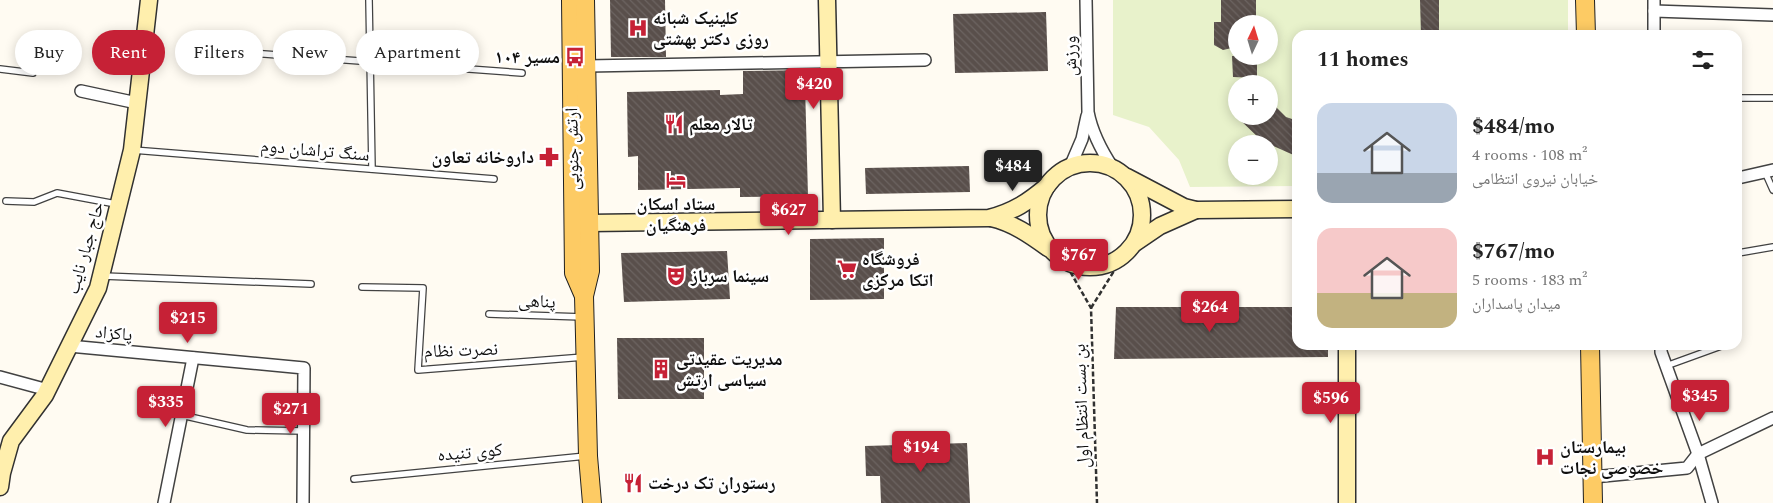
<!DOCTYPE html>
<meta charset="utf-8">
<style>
:root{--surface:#fff;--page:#f6f6f6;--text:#222;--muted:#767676;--accent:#c62136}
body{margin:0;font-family:Spectral,"Noto Naskh Arabic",serif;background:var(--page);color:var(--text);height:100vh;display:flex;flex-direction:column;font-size:19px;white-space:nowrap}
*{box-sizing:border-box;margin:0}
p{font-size:16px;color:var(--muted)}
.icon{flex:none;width:28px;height:28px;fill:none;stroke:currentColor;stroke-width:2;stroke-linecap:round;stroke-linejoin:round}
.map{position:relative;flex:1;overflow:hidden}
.panel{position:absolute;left:1292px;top:30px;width:450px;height:320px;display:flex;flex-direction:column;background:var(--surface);border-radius:15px;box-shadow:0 2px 12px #0003}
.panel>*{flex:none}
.top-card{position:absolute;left:15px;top:30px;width:475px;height:45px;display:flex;gap:10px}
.needle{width:32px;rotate:4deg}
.fabs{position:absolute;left:1228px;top:15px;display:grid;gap:10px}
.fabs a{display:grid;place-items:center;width:50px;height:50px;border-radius:50%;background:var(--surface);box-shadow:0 2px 12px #0003;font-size:25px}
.price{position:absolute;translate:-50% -42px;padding:0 11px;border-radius:5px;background:var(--accent);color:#fff;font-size:16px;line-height:32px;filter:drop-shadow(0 1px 2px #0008)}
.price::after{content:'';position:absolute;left:50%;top:30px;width:15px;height:11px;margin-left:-8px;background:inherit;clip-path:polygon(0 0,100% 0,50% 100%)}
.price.current{background:#222;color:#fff}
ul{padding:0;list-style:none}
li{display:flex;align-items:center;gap:15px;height:125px;padding:0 25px}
li span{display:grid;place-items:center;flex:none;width:140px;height:100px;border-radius:15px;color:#555}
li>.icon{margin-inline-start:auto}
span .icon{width:60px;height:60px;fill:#fffc;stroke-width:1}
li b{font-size:21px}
h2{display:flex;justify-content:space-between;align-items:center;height:60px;padding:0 25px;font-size:21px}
.tag{padding:0 18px;border-radius:22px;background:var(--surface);box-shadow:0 2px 12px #0003;font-size:18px;line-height:45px}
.tag.current{background:var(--accent);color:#fff}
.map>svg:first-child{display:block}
</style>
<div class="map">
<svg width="1773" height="503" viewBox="0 0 1773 503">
<defs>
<pattern id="building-back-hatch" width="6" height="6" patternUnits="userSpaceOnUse" patternTransform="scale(1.25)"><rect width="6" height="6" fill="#594f4b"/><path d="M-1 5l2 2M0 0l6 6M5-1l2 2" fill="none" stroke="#6c6461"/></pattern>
</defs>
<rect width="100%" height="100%" fill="#fffbf2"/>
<path fill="#e8f2cb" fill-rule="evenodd" d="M1113 0H1568V35H1298L1297 186 1190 187 1179 160 1149 127 1113 115ZM1236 24H1269V56H1236ZM1236 84H1269V116H1236ZM1236 144H1269V176H1236Z"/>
<g fill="url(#building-back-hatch)">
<polygon points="610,0 665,0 666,57 611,57"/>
<polygon points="1221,0 1256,0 1256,24 1236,24 1236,47 1223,50 1214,45 1214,22 1221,22"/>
<polygon points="1420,0 1439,0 1439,35 1421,35"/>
<polygon points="1046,12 1048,71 955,73 953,14"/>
<polygon points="1232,56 1257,56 1257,78 1233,77"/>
<polygon points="813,70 813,85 805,85 808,196 740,197 740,188 638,190 638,156 628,157 627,92 720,90 720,95 743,94 743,71"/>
<polygon points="1269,100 1286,117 1298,121 1298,157 1262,141 1236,116 1269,116"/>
<polygon points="969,166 970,192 866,194 865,168"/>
<polygon points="884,238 884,299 810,300 810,239"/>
<polygon points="727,251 730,299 624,302 621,253"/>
<polygon points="1116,307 1298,307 1298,345 1328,345 1328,357 1114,359"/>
<polygon points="617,338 704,338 704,399 618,399"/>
<polygon points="967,443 970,503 881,503 880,476 866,476 865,446"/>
</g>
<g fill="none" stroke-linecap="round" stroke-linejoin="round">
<defs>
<g id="lane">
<polyline points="369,0 372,169"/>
<polyline points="252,53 522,73"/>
<polyline points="0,69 33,73"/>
<polyline points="1738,98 1773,98"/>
<polyline points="133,150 494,179"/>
<polyline points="1765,172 1773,190"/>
<polyline points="6,201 34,202 57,193 116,204"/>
<polyline points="1738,253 1773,247"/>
<polyline points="103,276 311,284"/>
<polyline points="362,287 423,288 418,370 584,357"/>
<polyline points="489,314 583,317"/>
<polyline points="1666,366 1724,345"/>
<polyline points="142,406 247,430 304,431"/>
<polyline points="354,479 586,456"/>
</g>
<g id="street">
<path d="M1086 0 1088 112C1092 133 1101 150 1113 168"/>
<polyline points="1654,0 1654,35"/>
<polyline points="1654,11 1773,15"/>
<polyline points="587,66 925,60"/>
<polyline points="81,91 137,103"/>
<polyline points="1070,167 1082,139 1087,116"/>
<polyline points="1738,178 1773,170"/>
<polyline points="1661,345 1661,352 1698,454 1712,503"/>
<polyline points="69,346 304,368 303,503"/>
<polyline points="0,377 48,390"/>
<polyline points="1593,477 1687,468 1698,454 1773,418"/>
<polyline points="164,503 193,358"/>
</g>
<g id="secondary">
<polyline points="827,0 832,220"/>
<circle cx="1090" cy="215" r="52"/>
<polyline points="1127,177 1184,207 1196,210 1298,209"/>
<path d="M991 218C1013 223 1030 235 1048 248"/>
<path d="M589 223 989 218C1013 212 1028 202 1047 186"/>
<polyline points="1135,243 1160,226 1196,210"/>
<polyline points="1347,345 1347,503"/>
<polyline points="0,487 2,473 11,441 45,395 98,288 132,150 149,0"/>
</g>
<g id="primary">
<polyline points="571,0 574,273 584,296"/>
<polyline points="585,0 590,271 584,296 588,456 592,503"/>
<polyline points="1585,0 1586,35"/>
<polyline points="1590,345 1593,503"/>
</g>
</defs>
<use href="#lane" stroke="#424242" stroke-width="8"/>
<use href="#street" stroke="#424242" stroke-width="14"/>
<use href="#secondary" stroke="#313131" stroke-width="19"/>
<use href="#primary" stroke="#202020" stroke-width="20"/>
<g stroke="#313131" stroke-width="2.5" stroke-dasharray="5 2.5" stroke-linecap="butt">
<polyline points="1063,259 1091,308 1097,503"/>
<polyline points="1091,308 1124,255"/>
</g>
<use href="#lane" stroke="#fff" stroke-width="5.5"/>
<use href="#street" stroke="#fff" stroke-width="11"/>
<use href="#secondary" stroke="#ffefad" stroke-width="16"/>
<use href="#primary" stroke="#fdcb64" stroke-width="18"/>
</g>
<defs>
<symbol id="hospital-bare" viewBox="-9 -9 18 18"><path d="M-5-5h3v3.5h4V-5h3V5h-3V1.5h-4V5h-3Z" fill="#c62136" stroke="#fff" stroke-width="2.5" paint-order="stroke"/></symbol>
<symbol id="bus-bare" viewBox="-9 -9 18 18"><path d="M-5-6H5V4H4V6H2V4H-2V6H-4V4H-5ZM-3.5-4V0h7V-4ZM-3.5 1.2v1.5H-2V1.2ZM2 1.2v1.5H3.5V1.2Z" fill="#c62136" stroke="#fff" stroke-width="2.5" paint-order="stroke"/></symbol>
<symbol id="restaurant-bare" viewBox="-9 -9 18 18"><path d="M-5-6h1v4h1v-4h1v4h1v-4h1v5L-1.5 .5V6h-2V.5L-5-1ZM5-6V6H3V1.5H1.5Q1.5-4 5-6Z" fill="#c62136" stroke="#fff" stroke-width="2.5" paint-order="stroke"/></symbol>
<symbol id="pharmacy-bare" viewBox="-9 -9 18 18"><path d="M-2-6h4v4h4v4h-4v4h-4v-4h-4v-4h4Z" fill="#c62136" stroke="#fff" stroke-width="2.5" paint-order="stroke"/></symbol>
<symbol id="hotel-bare" viewBox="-9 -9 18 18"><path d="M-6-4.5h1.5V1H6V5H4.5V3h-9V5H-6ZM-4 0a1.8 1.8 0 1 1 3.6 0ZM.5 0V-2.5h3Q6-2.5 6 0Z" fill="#c62136" stroke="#fff" stroke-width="2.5" paint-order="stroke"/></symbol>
<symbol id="supermarket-bare" viewBox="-9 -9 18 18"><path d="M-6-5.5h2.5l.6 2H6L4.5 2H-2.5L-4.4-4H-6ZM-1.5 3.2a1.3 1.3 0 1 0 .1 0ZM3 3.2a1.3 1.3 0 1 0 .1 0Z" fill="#c62136" stroke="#fff" stroke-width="2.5" paint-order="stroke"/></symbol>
<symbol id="theatre-bare" viewBox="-9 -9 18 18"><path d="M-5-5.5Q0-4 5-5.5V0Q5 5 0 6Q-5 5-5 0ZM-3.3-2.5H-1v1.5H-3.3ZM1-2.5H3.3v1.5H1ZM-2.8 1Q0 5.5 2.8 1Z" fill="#c62136" stroke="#fff" stroke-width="2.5" paint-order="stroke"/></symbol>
<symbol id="building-bare" viewBox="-9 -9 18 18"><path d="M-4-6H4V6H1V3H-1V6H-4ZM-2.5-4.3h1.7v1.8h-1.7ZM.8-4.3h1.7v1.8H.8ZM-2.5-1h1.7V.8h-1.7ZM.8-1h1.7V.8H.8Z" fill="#c62136" stroke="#fff" stroke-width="2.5" paint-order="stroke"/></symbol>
</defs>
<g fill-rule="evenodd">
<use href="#hospital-bare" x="624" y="14" width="28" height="28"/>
<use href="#bus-bare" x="561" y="43" width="28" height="28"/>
<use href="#restaurant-bare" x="660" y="110" width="28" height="28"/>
<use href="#pharmacy-bare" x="535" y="143" width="28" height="28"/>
<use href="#hotel-bare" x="662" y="166" width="28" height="28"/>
<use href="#supermarket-bare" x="833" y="255" width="28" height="28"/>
<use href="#theatre-bare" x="662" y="262" width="28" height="28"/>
<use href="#building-bare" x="647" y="355" width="28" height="28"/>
<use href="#hospital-bare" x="1531" y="443" width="28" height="28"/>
<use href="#restaurant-bare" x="619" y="469" width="28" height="28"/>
</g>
<g text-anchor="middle" stroke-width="5" stroke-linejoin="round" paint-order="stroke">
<g font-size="18" font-weight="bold" fill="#0f0f0f" stroke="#fff" text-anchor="start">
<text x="653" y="24">کلینیک شبانه<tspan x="653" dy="21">روزی دکتر بهشتی</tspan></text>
<text x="560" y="63" text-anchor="end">مسیر ۱۰۴</text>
<text x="689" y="130">تالار معلم</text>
<text x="534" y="163" text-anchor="end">داروخانه تعاون</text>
<text x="676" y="210" text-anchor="middle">ستاد اسکان<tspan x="676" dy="21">فرهنگیان</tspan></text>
<text x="862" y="265">فروشگاه<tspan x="862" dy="21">اتکا مرکزی</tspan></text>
<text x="691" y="282">سینما سرباز</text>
<text x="676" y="365">مدیریت عقیدتی<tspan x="676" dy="21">سیاسی ارتش</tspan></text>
<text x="1560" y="453">بیمارستان<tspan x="1560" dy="21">خصوصی نجات</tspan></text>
<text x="648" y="489">رستوران تک درخت</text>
</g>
<g font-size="18" fill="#0f0f0f" stroke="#fff">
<text transform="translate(1070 56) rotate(-91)" y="6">ورزش</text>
<text transform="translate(572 149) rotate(-91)" y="6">ارتش جنوبی</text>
<text transform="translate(315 150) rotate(5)" y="6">سنگ تراشان دوم</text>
<text transform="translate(85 248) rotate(-74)" y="6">حاج جبار نایب</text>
<text transform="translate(537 301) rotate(2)" y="6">پناهی</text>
<text transform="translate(114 333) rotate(5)" y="6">پاکزاد</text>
<text transform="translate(461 350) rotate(-2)" y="6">نصرت نظام</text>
<text transform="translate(1081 406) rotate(-92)" y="6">بن بست انتظام اول</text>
<text transform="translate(470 452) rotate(-5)" y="6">کوی تنیده</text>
</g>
</g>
</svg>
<div class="fabs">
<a><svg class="needle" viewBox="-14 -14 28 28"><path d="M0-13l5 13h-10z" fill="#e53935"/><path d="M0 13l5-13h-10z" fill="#767676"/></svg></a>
<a>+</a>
<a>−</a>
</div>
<b class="price" style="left:814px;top:110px">$420</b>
<b class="price current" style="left:1013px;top:192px">$484</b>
<b class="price" style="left:789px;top:236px">$627</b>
<b class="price" style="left:1079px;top:281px">$767</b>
<b class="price" style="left:1210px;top:333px">$264</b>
<b class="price" style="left:188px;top:344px">$215</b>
<b class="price" style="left:1700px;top:422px">$345</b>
<b class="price" style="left:1331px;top:424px">$596</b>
<b class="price" style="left:166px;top:428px">$335</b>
<b class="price" style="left:291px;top:435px">$271</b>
<b class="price" style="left:921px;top:473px">$194</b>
<div class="top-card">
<a class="tag">Buy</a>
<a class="tag current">Rent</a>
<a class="tag">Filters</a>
<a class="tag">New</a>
<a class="tag">Apartment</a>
</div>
<section class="panel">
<h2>11 homes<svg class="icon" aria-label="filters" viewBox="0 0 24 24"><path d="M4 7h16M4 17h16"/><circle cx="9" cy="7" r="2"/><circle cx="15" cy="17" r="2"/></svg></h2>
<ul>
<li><span style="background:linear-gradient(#c9d6e8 70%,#9aa5b1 0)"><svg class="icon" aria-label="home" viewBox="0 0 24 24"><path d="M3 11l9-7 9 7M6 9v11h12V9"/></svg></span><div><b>$484/mo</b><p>4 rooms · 108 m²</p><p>خیابان نیروی انتظامی</p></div></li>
<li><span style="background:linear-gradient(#f6c9c9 65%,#c2b280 0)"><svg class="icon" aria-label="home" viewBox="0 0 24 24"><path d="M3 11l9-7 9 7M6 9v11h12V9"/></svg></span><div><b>$767/mo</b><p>5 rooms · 183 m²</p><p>میدان پاسداران</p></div></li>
</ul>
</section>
</div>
